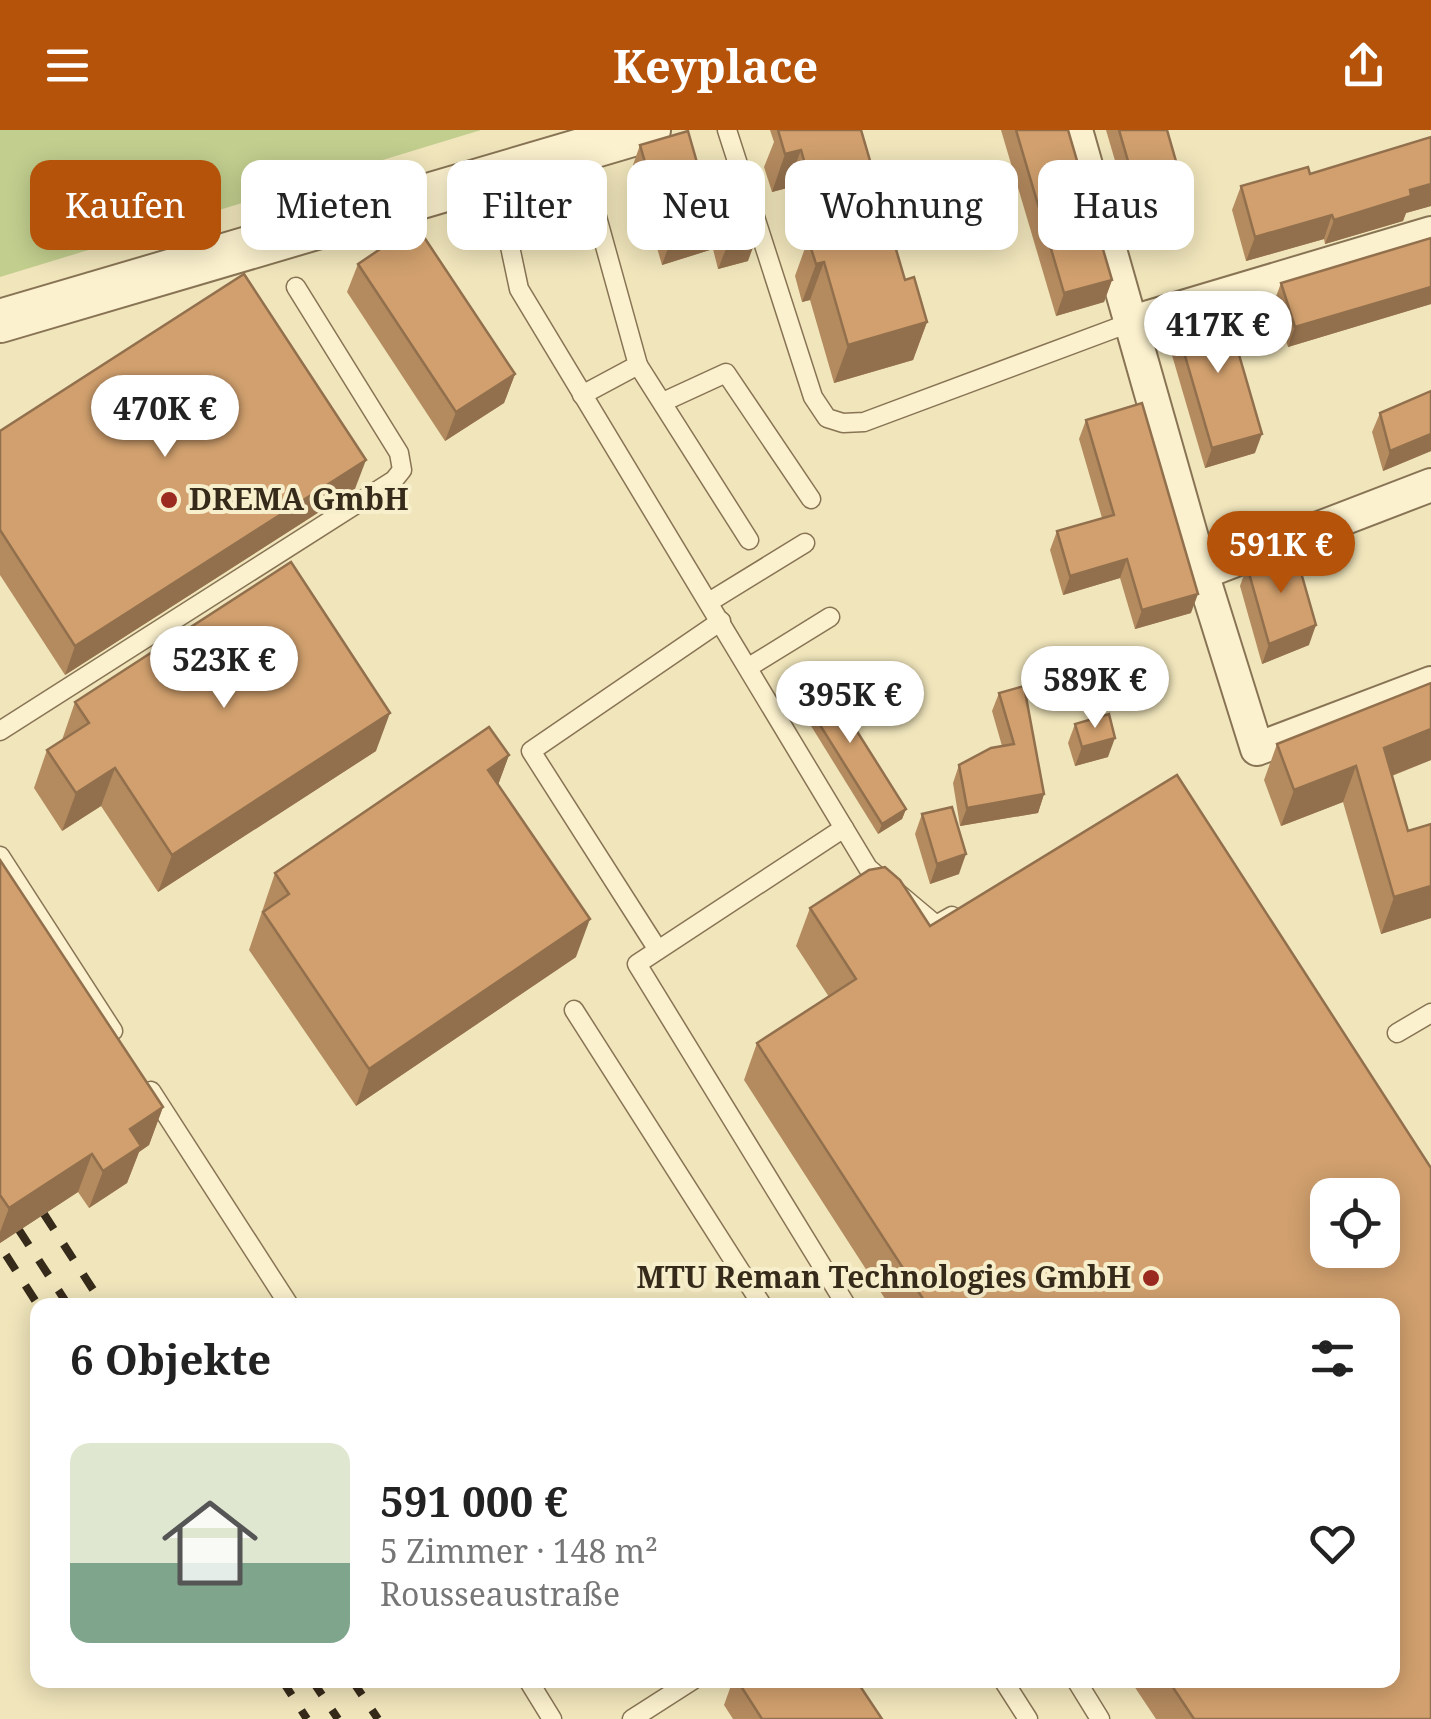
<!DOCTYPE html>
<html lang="de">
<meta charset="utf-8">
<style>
:root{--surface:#fff;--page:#f2f2f2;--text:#222;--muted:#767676;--accent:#b45309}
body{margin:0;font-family:"Noto Serif",serif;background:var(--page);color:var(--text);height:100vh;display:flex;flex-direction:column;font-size:38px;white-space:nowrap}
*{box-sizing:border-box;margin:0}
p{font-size:32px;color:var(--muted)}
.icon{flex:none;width:55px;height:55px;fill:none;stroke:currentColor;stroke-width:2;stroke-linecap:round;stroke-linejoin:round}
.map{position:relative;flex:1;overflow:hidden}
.details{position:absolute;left:30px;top:1168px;width:1370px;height:390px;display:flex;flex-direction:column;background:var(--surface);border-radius:20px;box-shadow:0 5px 25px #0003}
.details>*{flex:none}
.banner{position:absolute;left:30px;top:30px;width:1372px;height:90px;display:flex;gap:20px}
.fabs{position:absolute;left:1310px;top:1048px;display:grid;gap:20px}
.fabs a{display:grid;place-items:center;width:90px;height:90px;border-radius:20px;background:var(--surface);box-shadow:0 5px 25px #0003;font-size:50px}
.price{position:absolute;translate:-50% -85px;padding:0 22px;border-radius:35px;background:#fff;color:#222;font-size:32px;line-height:65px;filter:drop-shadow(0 2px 5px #0008)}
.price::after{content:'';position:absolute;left:50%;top:60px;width:30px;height:22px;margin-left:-15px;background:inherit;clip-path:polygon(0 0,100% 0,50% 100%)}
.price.active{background:var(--accent);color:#fff}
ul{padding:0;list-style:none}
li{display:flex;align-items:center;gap:30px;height:250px;padding:0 40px}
li span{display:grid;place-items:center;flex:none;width:280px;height:200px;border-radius:20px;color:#555}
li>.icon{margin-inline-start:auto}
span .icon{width:120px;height:120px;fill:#fffc;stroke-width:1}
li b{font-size:42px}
h2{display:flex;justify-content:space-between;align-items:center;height:120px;padding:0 40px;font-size:42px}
.tag{padding:0 35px;border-radius:20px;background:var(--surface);box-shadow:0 5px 25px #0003;font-size:35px;line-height:90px}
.tag.active{background:var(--accent);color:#fff}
header{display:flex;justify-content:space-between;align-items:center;height:130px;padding:0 40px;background:var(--accent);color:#fff;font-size:45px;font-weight:700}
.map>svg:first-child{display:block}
</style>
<header><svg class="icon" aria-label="menu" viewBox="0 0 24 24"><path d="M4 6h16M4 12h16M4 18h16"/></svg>Keyplace<svg class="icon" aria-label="share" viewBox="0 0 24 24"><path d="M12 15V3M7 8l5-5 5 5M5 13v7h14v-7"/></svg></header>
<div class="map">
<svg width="1431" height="1589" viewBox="0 0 1431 1589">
<rect width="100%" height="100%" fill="#f0e5bb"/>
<polygon fill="#c2ce8e" points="0,0 481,0 0,147"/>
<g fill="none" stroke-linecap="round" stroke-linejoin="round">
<defs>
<g id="service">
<polyline points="727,0 813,267 827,288 843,293 864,292 1132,192"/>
<polyline points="495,46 519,159 868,738 936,795 952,786"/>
<polyline points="638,235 749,410"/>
<polyline points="582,265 638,235 592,69"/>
<polyline points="663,272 726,243 811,369"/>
<polyline points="709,472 805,413"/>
<polyline points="749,537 830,487"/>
<polyline points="0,601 394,350 402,340 399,323 296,157"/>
<polyline points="844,698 637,834 846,1175"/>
<polyline points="0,726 113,901"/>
<polyline points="658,820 531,621 721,491"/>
<polyline points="574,880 762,1175"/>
<polyline points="1397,903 1431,883"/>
<polyline points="151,961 289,1175"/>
<polyline points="528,1550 552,1589"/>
<polyline points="1003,1550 1028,1589"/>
<polyline points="1076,1550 1100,1589"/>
<polyline points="632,1589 693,1550"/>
</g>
<g id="minor">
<polyline points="1076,0 1202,443 1257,619 1431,553"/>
<polyline points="1132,192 1431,103"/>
<polyline points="1202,443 1431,355"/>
</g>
<polyline id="tertiary" points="0,191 649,0"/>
</defs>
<use href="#service" stroke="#887454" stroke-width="21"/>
<use href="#minor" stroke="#887454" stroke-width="36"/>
<use href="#tertiary" stroke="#887454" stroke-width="46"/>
<use href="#service" stroke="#fbf1ce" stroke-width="18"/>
<use href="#minor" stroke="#fbf1ce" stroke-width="32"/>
<use href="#tertiary" stroke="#fbf1ce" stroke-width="42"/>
<g stroke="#362a1a" stroke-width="8" stroke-dasharray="18 18" stroke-linecap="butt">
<polyline points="44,1084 103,1175"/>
<polyline points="19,1100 68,1175"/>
<polyline points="6,1125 38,1175"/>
<polyline points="282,1550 307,1589"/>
<polyline points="312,1550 338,1589"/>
<polyline points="352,1550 378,1589"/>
</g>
</g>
<g fill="#b48a5f" fill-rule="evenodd">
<polygon points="770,0 861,0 905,150 927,192 913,230 834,253 810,170 802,172 795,146 805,118 787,58 772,62 764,37 774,12"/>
<polygon points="1001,0 1068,0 1112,150 1104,172 1056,186"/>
<polygon points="1106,0 1167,0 1185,107 1141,119"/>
<polygon points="1431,7 1431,76 1406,83 1403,91 1325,114 1324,109 1246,131 1232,80 1241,56 1310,44"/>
<polygon points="640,15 700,43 748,131 718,139 713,119 662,135 633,35"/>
<polygon points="1431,108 1431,174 1288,217 1274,172 1281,153"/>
<polygon points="358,134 515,244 504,273 445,311 347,162"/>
<polygon points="1176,195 1255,323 1205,338 1169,215"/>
<polygon points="1431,261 1431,321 1383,341 1372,302 1380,283"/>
<polygon points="1086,290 1191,483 1135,499 1120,448 1063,465 1050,420 1057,401 1102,388 1079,309"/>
<polygon points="0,301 355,359 65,545 0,445"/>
<polygon points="1247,436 1309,515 1262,534 1240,456"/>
<polygon points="793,552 906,679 902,689 878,704 790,562"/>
<polygon points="1431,553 1431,630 1392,646 1408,701 1431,694 1431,788 1381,804 1343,672 1281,696 1264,650 1277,614"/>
<polygon points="999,563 1044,664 1038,683 960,696 953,653 959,635 1002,616 992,581"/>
<polygon points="75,572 376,621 158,762 101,676 62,701 34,658 47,620 62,610"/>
<polygon points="1075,594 1108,627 1075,636 1068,613"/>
<polygon points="509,625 498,655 576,827 356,976 249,820 275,743"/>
<path d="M1177 645 1431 1038V1589H1156L1130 1550H1392V1175H889L744 950 757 913 829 867 796 816 810 778 869 740 885 737 900 750 930 796ZM1328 1065H1382V1120H1328Z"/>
<polygon points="922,684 959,744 930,754 915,704"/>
<polygon points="0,730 163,977 149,1015 139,1022 127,1053 89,1078 78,1062 0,1113"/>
<polygon points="733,1550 856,1550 882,1589 733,1589 724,1575"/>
</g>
<g fill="#92704d">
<polygon points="801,20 787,58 772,62 785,24"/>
<polygon points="1431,54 1431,76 1406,83 1403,91 1325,114 1334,90 1410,60"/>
<polygon points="1332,85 1324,109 1246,131 1255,107"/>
<polygon points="1192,87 1185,107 1141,119 1148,100"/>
<polygon points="720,100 713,119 662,135 669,115"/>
<polygon points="755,112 748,131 718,139 726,119"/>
<polygon points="824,132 810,170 802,172 816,134"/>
<polygon points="1112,150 1104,172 1056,186 1064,163"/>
<polygon points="1431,157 1431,174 1288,217 1295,197"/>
<polygon points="927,192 913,230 834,253 848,215"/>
<polygon points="515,244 504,273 445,311 456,282"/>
<polygon points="1262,304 1255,323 1205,338 1212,318"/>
<polygon points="1431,304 1431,321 1383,341 1390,321"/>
<polygon points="366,330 355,359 65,545 75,516"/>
<polygon points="1127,429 1120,448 1063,465 1070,446"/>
<polygon points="1198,464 1191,483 1135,499 1142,480"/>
<polygon points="1316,495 1309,515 1262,534 1269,514"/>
<polygon points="390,583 376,621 158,762 172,725"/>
<polygon points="1431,599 1431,630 1370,654 1384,618"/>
<polygon points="1115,608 1108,627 1075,636 1082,617"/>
<polygon points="509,625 495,663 488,640"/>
<polygon points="1356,636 1343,672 1281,696 1294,660"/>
<polygon points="115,638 101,676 62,701 76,663"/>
<polygon points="1044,664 1038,683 960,696 967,678"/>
<polygon points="906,679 902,689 878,704 882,694"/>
<polygon points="966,724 959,744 930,754 937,734"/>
<polygon points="1431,756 1431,788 1381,804 1394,767"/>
<polygon points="590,789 576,827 356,976 369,939"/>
<polygon points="163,977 149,1015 139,1022 127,1053 89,1078 103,1041 130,999"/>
<polygon points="92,1024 78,1062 0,1113 0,1102 9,1078"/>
</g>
<g fill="#d1a06e" stroke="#92704d" stroke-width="2.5" fill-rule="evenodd">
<polygon points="778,0 861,0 905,150 914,147 927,192 848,215 824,132 816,134 808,109 825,104 801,20 785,24"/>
<polygon points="1016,0 1068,0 1112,150 1064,163"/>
<polygon points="1119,0 1167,0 1192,87 1148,100"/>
<polygon points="688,1 700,43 735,34 755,112 726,119 720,100 669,115 640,15"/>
<polygon points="1431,7 1431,54 1410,60 1411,66 1334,90 1332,85 1255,107 1241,56 1308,37 1310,44"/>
<polygon points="416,95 515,244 456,282 358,134"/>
<polygon points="1431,108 1431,157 1295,197 1281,153"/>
<polygon points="244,144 366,330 75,516 0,400 0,301"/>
<polygon points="1224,173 1262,304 1212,318 1176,195 1183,184"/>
<polygon points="1431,261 1431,304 1390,321 1380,283"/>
<polygon points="1142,273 1198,464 1142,480 1127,429 1070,446 1057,401 1114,385 1086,290"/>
<polygon points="1294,418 1316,495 1269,514 1247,436"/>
<polygon points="291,432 390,583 172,725 115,638 76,663 47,620 89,593 75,572"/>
<polygon points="817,538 906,679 882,694 793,552"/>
<polygon points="1431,553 1431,599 1384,618 1408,701 1431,694 1431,756 1394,767 1356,636 1294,660 1277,614"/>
<polygon points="1024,556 1044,664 967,678 959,635 991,618 1014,614 999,563"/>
<polygon points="1109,584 1115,608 1082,617 1075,594"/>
<polygon points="489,597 509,625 488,640 590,789 369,939 263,782 289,764 275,743"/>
<path d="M1177 645 1431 1038V1589H1194L1168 1550H1392V1175H927L757 913 856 849 810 778 869 740 885 737 900 750 930 796ZM1328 1065H1382V1120H1328Z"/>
<polygon points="952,677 966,724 937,734 922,684"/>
<polygon points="0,730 163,977 130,999 141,1016 103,1041 92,1024 9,1078 0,1065"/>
<polygon points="737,1550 856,1550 882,1589 762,1589"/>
</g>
<g fill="#9b2a20" stroke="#f7eecb" stroke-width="4">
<circle cx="169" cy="370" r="10"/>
<circle cx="1151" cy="1148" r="10"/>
</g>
<g text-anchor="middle" stroke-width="8" stroke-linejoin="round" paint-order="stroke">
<g font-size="30" font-weight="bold" fill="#362a1a" stroke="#f7eecb" text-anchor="start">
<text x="189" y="380">DREMA GmbH</text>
<text x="1131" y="1158" text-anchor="end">MTU Reman Technologies GmbH</text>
</g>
</g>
</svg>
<div class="fabs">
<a><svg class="icon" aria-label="locate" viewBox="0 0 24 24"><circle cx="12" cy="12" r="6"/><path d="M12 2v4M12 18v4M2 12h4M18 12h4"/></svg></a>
</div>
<b class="price" style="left:1218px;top:246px">417K €</b>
<b class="price" style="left:165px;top:330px">470K €</b>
<b class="price active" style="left:1281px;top:466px">591K €</b>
<b class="price" style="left:224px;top:581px">523K €</b>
<b class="price" style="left:1095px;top:601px">589K €</b>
<b class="price" style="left:850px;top:616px">395K €</b>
<div class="banner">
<a class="tag active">Kaufen</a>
<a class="tag">Mieten</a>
<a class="tag">Filter</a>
<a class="tag">Neu</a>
<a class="tag">Wohnung</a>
<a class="tag">Haus</a>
</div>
<section class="details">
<h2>6 Objekte<svg class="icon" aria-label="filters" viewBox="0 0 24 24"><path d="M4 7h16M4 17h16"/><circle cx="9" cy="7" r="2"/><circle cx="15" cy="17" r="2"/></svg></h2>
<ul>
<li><span style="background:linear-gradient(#dfe7d0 60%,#7fa58c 0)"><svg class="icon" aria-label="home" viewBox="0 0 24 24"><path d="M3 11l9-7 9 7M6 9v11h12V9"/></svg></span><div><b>591 000 €</b><p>5 Zimmer · 148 m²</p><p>Rousseaustraße</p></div><svg class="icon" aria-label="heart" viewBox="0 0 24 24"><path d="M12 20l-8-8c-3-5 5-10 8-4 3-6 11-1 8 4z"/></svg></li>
</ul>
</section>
</div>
